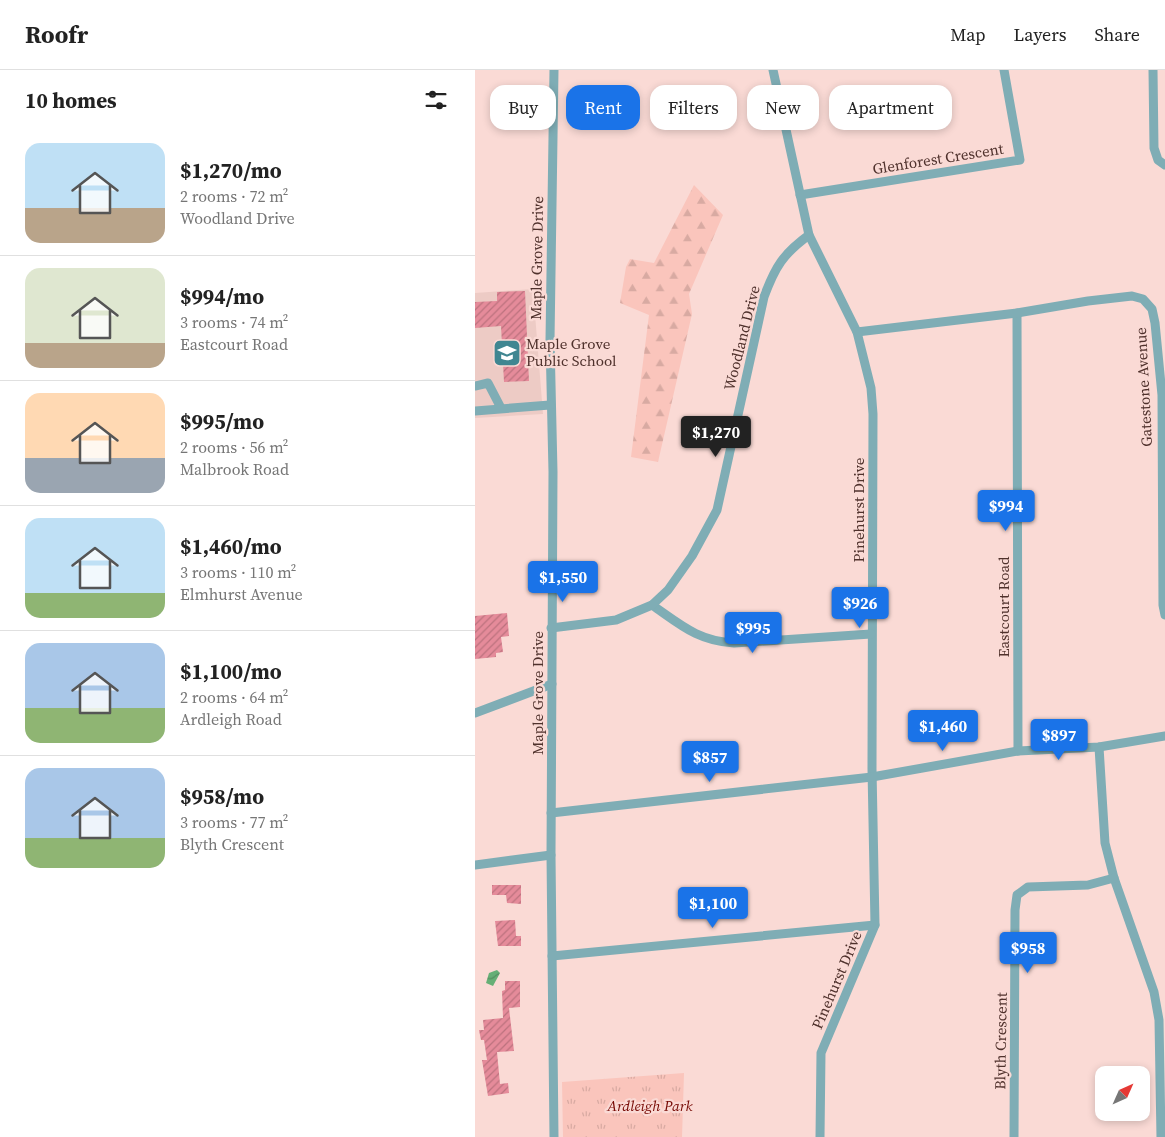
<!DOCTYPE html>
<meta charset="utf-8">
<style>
:root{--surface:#fff;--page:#f2f2f2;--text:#222;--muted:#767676;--line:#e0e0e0;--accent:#1a73e8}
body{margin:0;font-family:"Source Serif 4",serif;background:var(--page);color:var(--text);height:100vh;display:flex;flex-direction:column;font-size:19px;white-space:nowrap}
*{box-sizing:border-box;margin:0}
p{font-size:16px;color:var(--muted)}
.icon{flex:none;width:28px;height:28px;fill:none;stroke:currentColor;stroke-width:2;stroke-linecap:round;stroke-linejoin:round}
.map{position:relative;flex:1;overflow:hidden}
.side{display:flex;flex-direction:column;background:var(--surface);width:475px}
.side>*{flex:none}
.hud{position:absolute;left:15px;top:15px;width:475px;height:45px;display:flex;gap:10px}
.needle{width:32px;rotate:45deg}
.controls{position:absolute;left:620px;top:996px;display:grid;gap:10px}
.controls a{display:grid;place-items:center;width:55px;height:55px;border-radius:10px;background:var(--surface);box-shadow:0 2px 8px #0003;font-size:25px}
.price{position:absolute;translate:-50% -42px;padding:0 11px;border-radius:5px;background:var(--accent);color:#fff;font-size:16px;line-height:32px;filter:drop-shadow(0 1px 2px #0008)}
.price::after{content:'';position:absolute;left:50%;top:30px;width:15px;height:11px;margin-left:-8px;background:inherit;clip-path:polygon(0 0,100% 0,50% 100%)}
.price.current{background:#222;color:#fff}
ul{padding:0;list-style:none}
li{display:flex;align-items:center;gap:15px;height:125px;padding:0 25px}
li+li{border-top:1px solid var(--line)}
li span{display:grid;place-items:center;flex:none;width:140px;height:100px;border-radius:15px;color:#555}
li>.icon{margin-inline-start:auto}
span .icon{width:60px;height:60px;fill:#fffc;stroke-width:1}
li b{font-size:21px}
h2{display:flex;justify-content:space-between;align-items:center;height:60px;padding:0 25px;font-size:21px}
.chip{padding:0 18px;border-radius:15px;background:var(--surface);box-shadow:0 2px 8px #0003;font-size:18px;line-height:45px}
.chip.current{background:var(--accent);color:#fff}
header{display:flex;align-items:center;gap:30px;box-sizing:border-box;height:70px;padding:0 25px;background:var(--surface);border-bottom:1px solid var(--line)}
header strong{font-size:24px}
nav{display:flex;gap:28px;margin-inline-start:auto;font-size:18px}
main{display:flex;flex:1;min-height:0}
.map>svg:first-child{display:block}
</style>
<header>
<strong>Roofr</strong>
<nav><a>Map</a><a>Layers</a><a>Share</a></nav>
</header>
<main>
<section class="side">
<h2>10 homes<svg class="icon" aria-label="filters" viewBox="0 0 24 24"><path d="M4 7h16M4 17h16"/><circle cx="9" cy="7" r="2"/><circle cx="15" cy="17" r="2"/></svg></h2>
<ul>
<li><span style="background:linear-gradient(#bfe0f5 65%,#b9a48a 0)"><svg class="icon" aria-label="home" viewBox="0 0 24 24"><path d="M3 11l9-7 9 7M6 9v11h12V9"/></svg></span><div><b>$1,270/mo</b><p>2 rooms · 72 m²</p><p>Woodland Drive</p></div></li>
<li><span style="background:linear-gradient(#dfe7d0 75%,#b9a48a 0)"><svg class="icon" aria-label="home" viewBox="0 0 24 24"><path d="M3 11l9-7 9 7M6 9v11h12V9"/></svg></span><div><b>$994/mo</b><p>3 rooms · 74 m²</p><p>Eastcourt Road</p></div></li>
<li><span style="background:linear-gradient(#ffd9b3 65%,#9aa5b1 0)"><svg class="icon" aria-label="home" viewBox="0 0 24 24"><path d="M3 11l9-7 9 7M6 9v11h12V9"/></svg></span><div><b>$995/mo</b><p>2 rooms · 56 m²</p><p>Malbrook Road</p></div></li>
<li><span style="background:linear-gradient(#bfe0f5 75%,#8fb573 0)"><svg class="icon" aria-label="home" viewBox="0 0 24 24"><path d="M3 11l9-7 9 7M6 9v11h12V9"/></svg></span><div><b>$1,460/mo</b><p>3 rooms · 110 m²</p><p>Elmhurst Avenue</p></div></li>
<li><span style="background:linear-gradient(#a9c7e8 65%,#8fb573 0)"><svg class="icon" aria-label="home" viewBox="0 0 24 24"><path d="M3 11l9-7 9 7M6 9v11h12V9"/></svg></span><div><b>$1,100/mo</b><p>2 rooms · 64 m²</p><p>Ardleigh Road</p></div></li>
<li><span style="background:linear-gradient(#a9c7e8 70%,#8fb573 0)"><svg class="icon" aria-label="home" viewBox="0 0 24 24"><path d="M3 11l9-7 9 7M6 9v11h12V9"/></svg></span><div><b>$958/mo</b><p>3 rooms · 77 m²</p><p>Blyth Crescent</p></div></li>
</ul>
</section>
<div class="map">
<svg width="690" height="1067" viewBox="0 0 690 1067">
<defs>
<pattern id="grass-tufts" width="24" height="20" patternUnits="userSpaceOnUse" patternTransform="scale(1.25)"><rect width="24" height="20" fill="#fac5bc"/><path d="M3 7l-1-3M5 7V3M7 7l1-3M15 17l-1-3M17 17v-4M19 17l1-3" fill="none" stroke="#d8aaa2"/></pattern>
<pattern id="forest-firs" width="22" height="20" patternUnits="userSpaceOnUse" patternTransform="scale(1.25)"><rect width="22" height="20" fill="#fac5bc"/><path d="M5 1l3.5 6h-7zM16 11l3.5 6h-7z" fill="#d8aaa2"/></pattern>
<pattern id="water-waves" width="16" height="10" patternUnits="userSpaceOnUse" patternTransform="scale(1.25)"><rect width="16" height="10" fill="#66af76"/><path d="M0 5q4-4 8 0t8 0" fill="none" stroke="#568f61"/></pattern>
<pattern id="building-hatch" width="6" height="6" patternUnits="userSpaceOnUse" patternTransform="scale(1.25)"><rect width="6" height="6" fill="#e58b9a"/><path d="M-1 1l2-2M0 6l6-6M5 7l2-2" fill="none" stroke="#bc727e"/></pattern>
</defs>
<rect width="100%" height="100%" fill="#fadad5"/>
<polygon fill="#edcbc5" points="58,219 68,344 0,348 0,223"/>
<polygon fill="url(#grass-tufts)" points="209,1003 207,1067 88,1067 87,1012"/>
<polygon fill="url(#forest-firs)" points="219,115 248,145 214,224 217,244 183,392 156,387 174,245 145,233 151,197 155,189 179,193"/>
<polygon fill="#fac5bc" points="177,1053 183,1066 181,1067 149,1067"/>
<polygon fill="url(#water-waves)" points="22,900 25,903 18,916 11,913 14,903"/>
<g fill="url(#building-hatch)">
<polygon points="50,221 54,311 29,312 26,256 0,258 0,232 22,231 22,222"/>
<polygon points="32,543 34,566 26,567 28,582 21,583 21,587 0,589 0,546"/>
<polygon points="17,815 46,815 46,834 32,833 31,825 17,825"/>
<polygon points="40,850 41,866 46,866 46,876 23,876 20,851"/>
<polygon points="30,911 45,911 45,937 34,938 39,981 22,982 25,1014 33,1013 34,1023 13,1026 7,990 12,990 9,970 6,970 4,960 9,960 8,950 28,948 27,921 30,920"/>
</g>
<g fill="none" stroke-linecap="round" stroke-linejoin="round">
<g stroke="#7fadb5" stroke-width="9">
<polyline points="79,0 75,270 78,402 76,785 79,1067"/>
<polyline points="298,0 334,165 382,262 396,318 398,344 397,699 400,855 346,983 345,1067"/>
<polyline points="678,0 679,78 683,90 690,95"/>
<polyline points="325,125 545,90 529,0"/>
<polyline points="542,243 543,681"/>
<polyline points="382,262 542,243 613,231 657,226 668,229 677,239 680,253 687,325 688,535 690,545"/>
<polyline points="0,316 13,313 26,338"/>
<polyline points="0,341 75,335"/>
<path d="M177 535C206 555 223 571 259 573L396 564"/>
<path d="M76 558 141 550 177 535 193 520 217 486 242 440 289 227C300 197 308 184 334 165"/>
<polyline points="0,643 77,614"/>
<polyline points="624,677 630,773 639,808 679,922 684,950 686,1067"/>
<polyline points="76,743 397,707 543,681 624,677 690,666"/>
<polyline points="0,795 76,785"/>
<polyline points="77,886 400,855"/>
<polyline points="539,1067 540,840 542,825 553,817 613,815 639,808"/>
</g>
</g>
<defs>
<symbol id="school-square" viewBox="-11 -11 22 22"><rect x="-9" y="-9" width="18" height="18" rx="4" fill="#408691" stroke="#fadad5"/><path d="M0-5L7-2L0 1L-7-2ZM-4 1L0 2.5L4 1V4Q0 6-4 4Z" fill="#fff"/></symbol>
</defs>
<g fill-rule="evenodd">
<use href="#school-square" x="16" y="267" width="32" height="32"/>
</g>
<g text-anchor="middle" stroke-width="4.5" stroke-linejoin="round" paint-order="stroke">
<g font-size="15" fill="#4f312c" stroke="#fadad5">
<text transform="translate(463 89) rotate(-9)" y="5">Glenforest Crescent</text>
<text transform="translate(62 188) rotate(-89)" y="5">Maple Grove Drive</text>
<text transform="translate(267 268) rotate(-76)" y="5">Woodland Drive</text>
<text transform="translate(669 317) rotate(-93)" y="5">Gatestone Avenue</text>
<text transform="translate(384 440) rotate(-90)" y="5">Pinehurst Drive</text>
<text transform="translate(529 537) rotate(-90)" y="5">Eastcourt Road</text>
<text transform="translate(63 623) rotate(-90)" y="5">Maple Grove Drive</text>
<text transform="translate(362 910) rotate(-67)" y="5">Pinehurst Drive</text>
<text transform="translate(526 971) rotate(-89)" y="5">Blyth Crescent</text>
</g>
<g font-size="15" fill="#4f312c" stroke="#fadad5" text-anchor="start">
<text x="51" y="279">Maple Grove<tspan x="51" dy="17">Public School</tspan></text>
</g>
<g font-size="15" font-style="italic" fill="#770a05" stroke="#fadad5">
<text x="175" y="1041">Ardleigh Park</text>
</g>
</g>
</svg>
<div class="controls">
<a><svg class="needle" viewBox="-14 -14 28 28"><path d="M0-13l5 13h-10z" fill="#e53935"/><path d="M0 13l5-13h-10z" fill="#767676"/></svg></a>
</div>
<b class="price current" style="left:241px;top:388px">$1,270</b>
<b class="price" style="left:531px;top:462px">$994</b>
<b class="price" style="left:88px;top:533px">$1,550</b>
<b class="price" style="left:385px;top:559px">$926</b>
<b class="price" style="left:278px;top:584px">$995</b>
<b class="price" style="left:468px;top:682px">$1,460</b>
<b class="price" style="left:584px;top:691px">$897</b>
<b class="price" style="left:235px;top:713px">$857</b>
<b class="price" style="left:238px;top:859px">$1,100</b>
<b class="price" style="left:553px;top:904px">$958</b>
<div class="hud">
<a class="chip">Buy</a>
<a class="chip current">Rent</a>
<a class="chip">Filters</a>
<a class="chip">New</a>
<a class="chip">Apartment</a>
</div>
</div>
</main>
